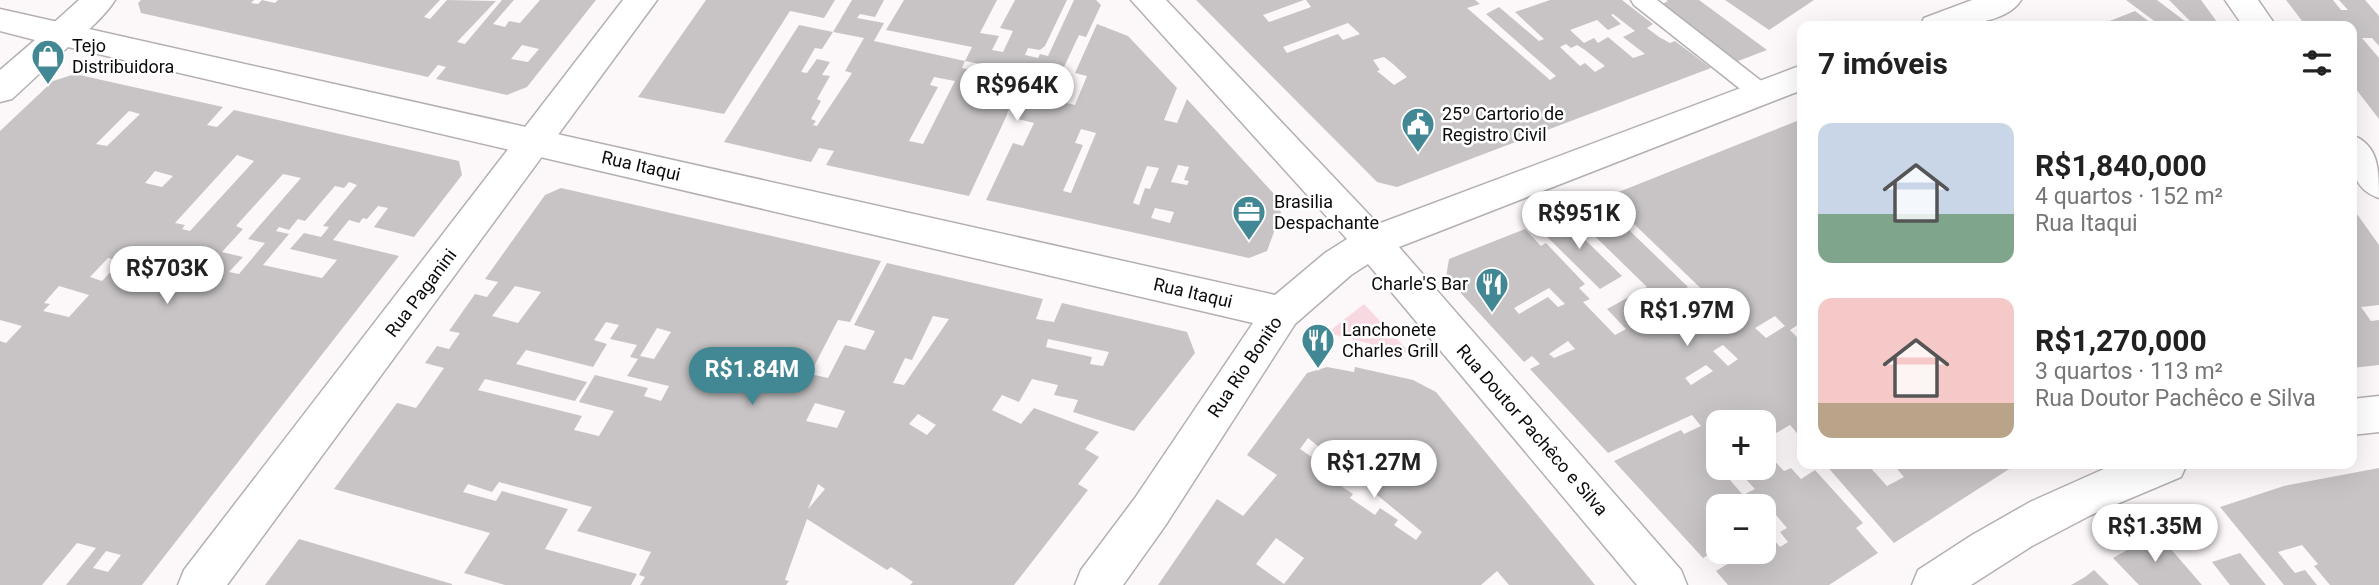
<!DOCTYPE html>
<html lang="pt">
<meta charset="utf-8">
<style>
:root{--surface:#fff;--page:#f6f6f6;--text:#222;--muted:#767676;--accent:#428794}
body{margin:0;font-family:Roboto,sans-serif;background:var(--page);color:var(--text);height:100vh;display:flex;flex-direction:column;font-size:26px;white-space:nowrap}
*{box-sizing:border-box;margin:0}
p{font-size:23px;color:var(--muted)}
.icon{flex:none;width:38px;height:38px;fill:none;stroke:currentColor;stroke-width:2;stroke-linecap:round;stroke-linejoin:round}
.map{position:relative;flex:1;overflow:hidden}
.side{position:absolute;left:1797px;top:21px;width:560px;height:448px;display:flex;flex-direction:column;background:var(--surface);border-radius:14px;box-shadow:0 7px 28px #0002}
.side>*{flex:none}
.buttons{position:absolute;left:1706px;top:410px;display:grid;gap:14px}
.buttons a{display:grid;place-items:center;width:70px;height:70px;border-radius:14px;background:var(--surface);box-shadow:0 7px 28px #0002;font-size:35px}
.price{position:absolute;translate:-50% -60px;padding:0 16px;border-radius:24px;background:#fff;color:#222;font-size:23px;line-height:46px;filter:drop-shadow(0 2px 4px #0008)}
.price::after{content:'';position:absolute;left:50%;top:42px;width:21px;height:16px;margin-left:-10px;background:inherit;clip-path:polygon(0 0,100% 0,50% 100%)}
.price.on{background:var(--accent);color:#fff}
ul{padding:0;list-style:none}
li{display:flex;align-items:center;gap:21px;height:175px;padding:0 21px}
li span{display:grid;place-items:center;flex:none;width:196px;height:140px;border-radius:14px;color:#555}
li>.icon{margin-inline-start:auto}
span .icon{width:84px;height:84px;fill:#fffc;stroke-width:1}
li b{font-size:30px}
h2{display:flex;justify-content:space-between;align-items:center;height:84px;padding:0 21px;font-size:30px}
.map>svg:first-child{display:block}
</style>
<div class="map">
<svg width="2379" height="585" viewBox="0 0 2379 585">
<rect width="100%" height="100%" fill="#fcf7f8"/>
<polygon fill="#f8d9e1" points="1364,304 1411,354 1327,333"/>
<g fill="#c8c4c5" fill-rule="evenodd">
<path d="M141 0H254L251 3 258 4 262 0 275 3 278 0H440L424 17 430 19 447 0 496 1 457 42 465 44 502 0H514L493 24 505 27 509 21 520 23 540 0H596L527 87 507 95 436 79 446 67 438 65 428 77 141 13 138 3ZM522 45 539 49 528 62 511 59Z"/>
<polygon points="706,0 835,0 824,18 790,11 724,114 638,97"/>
<path d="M852 0H884L875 17 860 14 857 18 884 23 874 41 965 61 962 68 996 75 1000 68 965 61 972 47 886 30 904 0H997L980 33 999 36 992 50 1003 52 1013 31 1000 28 1015 0H1067L1045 46 1040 50 1028 48 1025 55 1038 58 1040 54 1048 56 1074 0H1096L1101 5 1086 37 1079 35 1056 84 1069 87 1062 102 1075 105 1087 76 1075 73 1097 24 1128 36 1177 88 1164 120 1177 123 1187 99 1276 196 1281 213 1267 251 1249 258 986 200 1013 143 1023 146 1034 123 1018 119 1029 96 1008 91 1002 104 1010 105 1006 117 969 196 826 165 834 151 819 148 811 162 724 142 799 25 833 32 822 49 815 48 801 72 807 73 817 59 830 62 822 75 830 76 817 99 821 101 811 119 816 121 813 125 817 126 852 73 845 71 864 38 833 32ZM934 77 955 81 923 144 909 141 938 87 930 85ZM1081 129 1096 133 1071 193 1063 191 1083 145 1075 143ZM1178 165 1189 167 1184 180 1189 181 1187 185 1171 182ZM1147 166 1159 168 1150 189 1145 188 1139 205 1133 203ZM1155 208 1174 212 1170 223 1151 218Z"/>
<path d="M1196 0H1304L1263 15 1269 22 1311 7 1306 0H1475L1480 4 1467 8 1550 80 1556 76 1486 14 1499 7 1539 41 1544 39 1515 12 1550 0H1622L1653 24 1647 28 1659 37 1670 43 1675 41 1711 68 1397 187 1377 182ZM1613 14 1635 31 1623 37 1645 54 1633 58 1608 37 1598 43 1594 38 1584 43 1570 30 1597 20 1608 30 1621 24 1611 15ZM1348 23 1360 34 1343 40 1338 34 1287 53 1283 47ZM1566 44 1571 48 1577 45 1585 50 1605 66 1595 72 1585 63 1580 66 1560 47ZM1384 57 1393 64 1407 77 1394 85 1377 71 1380 70 1373 60Z"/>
<polygon points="1666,0 1699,0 1767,50 1733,63 1657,7 1668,1"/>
<polygon points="1725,0 1814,0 1769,30"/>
<polygon points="2126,0 2157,0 2186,22 2180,24 2183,26 2161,26"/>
<polygon points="2169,0 2201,0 2220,26 2195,26"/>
<polygon points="2286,0 2333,0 2341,10 2348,10 2339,0 2365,0 2379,16 2379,46 2372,38 2362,38 2379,58 2379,119 2352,84 2352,26 2306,26"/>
<polygon points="2135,11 2155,26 2097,26"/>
<path d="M75 74 223 107 207 125 217 127 234 110 459 161 462 175 414 237 374 227 388 208 378 206 367 219 363 218 359 223 349 220 333 240 399 256 142 585H66L96 548 77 543 42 585H0V341L6 343 22 326 0 320V131L53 81ZM129 111 140 114 107 146 96 144ZM237 155 254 161 190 231 182 229 185 225 175 223ZM155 171 162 173 173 176 162 187 145 183ZM283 174 301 178 248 239 265 243 239 274 229 272 243 257 222 252 243 229 236 226ZM349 182 357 185 323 226 329 227 321 237 304 233 290 249 337 260 322 278 263 265 289 234 276 231 279 227 289 230 298 219 305 221 335 186 344 188ZM108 258 121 261 102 281 90 277ZM59 286 89 295 69 317 43 311 50 304 44 303ZM106 551 121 555 108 572 93 568Z"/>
<path d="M1802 119V309L1800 310 1802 322 1790 330 1802 342V439L1790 425 1764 440V422H1718V467H1764V450L1784 471 1791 468 1801 479 1815 470 1863 523 1856 528 1878 553 1829 585H1728L1716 571 1749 551H1764V528L1780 547 1788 542 1780 532 1787 528 1769 507 1764 510V506H1718V549L1703 558 1614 461 1681 430 1684 434 1701 426 1692 415 1608 453 1530 369 1540 364 1532 356 1524 362 1446 277 1449 259 1525 229 1541 246 1546 243 1585 284 1579 288 1590 299 1583 302 1615 335 1626 329 1607 309 1647 287 1569 211 1598 200 1688 287 1677 293 1697 313 1715 302 1606 197ZM1549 288 1565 304 1558 307 1548 297 1519 314 1514 308ZM1775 316 1785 326 1766 338 1755 328ZM1568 341 1575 349 1554 358 1549 354ZM1723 345 1738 359 1728 366 1713 351ZM1706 365 1713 371 1691 385 1685 378ZM1740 473 1755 489 1743 495 1729 479Z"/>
<path d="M561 188 881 261 850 322 838 320 810 374 828 378 845 345 865 350 875 331 854 325 887 263 1043 299 1036 319 1054 322 1062 303 1183 331 1187 332 1195 353 1134 431 1073 412 1078 400 1054 395 1058 385 1032 379 1019 402 1002 395 992 410 1021 424 1034 408 1099 432 1085 449 1099 457 1078 484 1088 490 1014 585H910L913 582 891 567 887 570 807 519 785 580 789 581 786 585H640L645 577 639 575 651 552 577 531 592 507 499 482 492 492 468 484 463 492 496 501 502 491 568 509 545 549 637 574 631 585H505L464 573 490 533 334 489 397 403 416 408 444 368 425 363 437 346 449 349 460 333 449 331 475 294 487 297 498 282 485 279 545 195ZM515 286 541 292 518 323 492 316ZM933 316 949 319 904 385 893 383 905 358 912 360ZM606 322 619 325 610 339 637 345 630 357 638 359 627 376 669 386 661 401 644 396 648 388 595 375 579 402 614 411 599 436 574 430 582 416 478 390 485 379 575 401 587 382 516 364 526 350 593 367 607 344 594 340ZM657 328 671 332 654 359 640 356ZM1048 339 1109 352 1103 366 1090 364 1092 357 1046 347ZM815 403 845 411 837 428 806 421ZM918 414 936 425 927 435 909 424ZM818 484 825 489 808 509Z"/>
<polygon points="2352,207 2379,245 2379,305 2361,307 2371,321 2379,320 2379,365 2352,368"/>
<polygon points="1560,215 1622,276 1600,289 1535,225"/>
<path d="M1327 367 1354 372 1355 367 1413 380 1436 392 1595 585H1509L1497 571 1481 585H1158L1217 499 1243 516 1277 475 1247 455 1307 373ZM1308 438 1422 532 1416 540 1394 525 1398 520 1380 508 1375 515 1350 498 1353 494 1317 470 1322 464 1300 449ZM1276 538 1304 558 1284 584 1256 564Z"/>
<polygon points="1825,464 1867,464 1887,486 1904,477 1893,464 2017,464 1894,543"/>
<polygon points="2379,468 2379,585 2330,585 2314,566 2318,564 2302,545 2278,552 2295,573 2305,570 2317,585 2284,585 2220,507 2284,486"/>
<polygon points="2157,533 2202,585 2139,585 2113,558"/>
<polygon points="299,539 452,584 452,585 265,585"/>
<polygon points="2240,553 2266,585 2230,585 2212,562"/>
<polygon points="2094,570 2109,585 2071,585 2085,577"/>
</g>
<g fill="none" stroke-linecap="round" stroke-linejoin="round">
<defs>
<polygon id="service" points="1631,0 1657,0 1769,87 1773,93 1769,99 1761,102 1753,99 1634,5"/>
<g id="minor">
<path d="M79 0H115C108 12 76 46 62 46 58 46 54 43 50 42L45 34 50 26Z"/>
<polygon points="623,0 657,0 227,585 178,585 184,570"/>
<polygon points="2225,0 2258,0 2276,26 2243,26"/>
<path d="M2352 135C2379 145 2379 170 2379 198 2349 188 2352 162 2352 135Z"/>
</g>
<g id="tertiary">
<polygon points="1131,0 1166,0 1378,224 1802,65 1802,90 1399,247 1681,570 1687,585 1637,585 1368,264 1351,275 1295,324 1165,526 1123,585 1075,585 1081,570 1135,498 1253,323 68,47 12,99 0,102 0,70 35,40 0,31 0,9 1275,295 1325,253 1347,239"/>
<path d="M1972 0H2021C2006 26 1946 27 1920 26L1924 18Z"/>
<polygon points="2379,396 2379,432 2352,435 2352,399"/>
<polygon points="2115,464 2187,464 2181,477 2091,515 2032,546 1971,585 1912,585 1918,570 1972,535 2030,502"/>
</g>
</defs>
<use href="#service" stroke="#b4b0b1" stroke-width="3"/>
<use href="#minor" stroke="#b4b0b1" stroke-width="3"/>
<use href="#tertiary" stroke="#b4b0b1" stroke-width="3"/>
<use href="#service" fill="#fff" fill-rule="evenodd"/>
<use href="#minor" fill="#fff" fill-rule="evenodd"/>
<use href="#tertiary" fill="#fff" fill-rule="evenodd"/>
</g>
<defs>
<symbol id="shop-pin" viewBox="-11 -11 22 30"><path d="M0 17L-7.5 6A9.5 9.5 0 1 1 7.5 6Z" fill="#428794" stroke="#fff"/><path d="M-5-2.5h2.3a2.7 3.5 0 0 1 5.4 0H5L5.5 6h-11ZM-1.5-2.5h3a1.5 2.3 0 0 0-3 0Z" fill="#fff"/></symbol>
<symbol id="civic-pin" viewBox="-11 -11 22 30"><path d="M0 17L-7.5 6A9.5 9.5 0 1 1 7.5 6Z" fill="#428794" stroke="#fff"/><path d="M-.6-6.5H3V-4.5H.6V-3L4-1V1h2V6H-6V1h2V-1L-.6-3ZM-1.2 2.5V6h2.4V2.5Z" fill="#fff"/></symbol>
<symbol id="office-pin" viewBox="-11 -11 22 30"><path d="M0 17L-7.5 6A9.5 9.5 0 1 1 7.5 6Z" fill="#428794" stroke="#fff"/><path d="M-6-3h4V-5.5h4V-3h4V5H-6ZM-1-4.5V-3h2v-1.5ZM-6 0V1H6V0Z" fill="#fff"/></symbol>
<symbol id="restaurant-pin" viewBox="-11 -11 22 30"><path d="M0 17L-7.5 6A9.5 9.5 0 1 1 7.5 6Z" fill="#428794" stroke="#fff"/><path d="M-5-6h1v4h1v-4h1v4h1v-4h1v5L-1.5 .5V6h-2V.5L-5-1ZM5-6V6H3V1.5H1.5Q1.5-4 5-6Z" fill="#fff"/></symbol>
</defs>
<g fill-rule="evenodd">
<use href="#shop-pin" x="29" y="37" width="38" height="52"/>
<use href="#civic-pin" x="1399" y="105" width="38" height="52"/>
<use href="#office-pin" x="1230" y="193" width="38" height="52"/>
<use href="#restaurant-pin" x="1473" y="265" width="38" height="52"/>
<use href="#restaurant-pin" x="1299" y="321" width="38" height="52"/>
</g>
<g text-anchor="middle" stroke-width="5" stroke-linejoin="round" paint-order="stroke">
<g font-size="18" fill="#0d0c0c" stroke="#fff" text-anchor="start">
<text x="72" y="52">Tejo<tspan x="72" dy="21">Distribuidora</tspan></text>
<text x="1442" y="120">25º Cartorio de<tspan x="1442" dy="21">Registro Civil</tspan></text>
<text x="1274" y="208">Brasilia<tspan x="1274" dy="21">Despachante</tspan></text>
<text x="1468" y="290" text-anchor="end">Charle'S Bar</text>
<text x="1342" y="336">Lanchonete<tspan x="1342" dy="21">Charles Grill</tspan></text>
</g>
<g font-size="18" fill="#0d0c0c" stroke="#fff">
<text transform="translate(641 166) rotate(13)" y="6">Rua Itaqui</text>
<text transform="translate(421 293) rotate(-53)" y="6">Rua Paganini</text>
<text transform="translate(1193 293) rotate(13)" y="6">Rua Itaqui</text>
<text transform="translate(1245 367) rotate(-56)" y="6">Rua Rio Bonito</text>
<text transform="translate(1532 430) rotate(49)" y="6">Rua Doutor Pachêco e Silva</text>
</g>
</g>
</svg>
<div class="buttons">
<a>+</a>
<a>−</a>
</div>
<b class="price" style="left:1017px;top:123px">R$964K</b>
<b class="price" style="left:1579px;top:251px">R$951K</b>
<b class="price" style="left:167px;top:306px">R$703K</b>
<b class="price" style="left:1687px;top:348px">R$1.97M</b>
<b class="price on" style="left:752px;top:407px">R$1.84M</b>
<b class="price" style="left:1374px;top:500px">R$1.27M</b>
<b class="price" style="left:2155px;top:564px">R$1.35M</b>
<section class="side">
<h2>7 imóveis<svg class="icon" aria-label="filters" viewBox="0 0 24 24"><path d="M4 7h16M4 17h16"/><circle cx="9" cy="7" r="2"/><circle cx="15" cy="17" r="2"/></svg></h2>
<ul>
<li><span style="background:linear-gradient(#c9d6e8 65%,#7fa58c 0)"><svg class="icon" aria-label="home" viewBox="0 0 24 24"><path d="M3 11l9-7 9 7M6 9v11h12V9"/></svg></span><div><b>R$1,840,000</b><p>4 quartos · 152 m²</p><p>Rua Itaqui</p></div></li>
<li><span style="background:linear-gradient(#f6c9c9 75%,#b9a48a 0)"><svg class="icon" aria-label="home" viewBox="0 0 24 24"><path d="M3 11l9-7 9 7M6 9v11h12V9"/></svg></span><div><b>R$1,270,000</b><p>3 quartos · 113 m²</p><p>Rua Doutor Pachêco e Silva</p></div></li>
</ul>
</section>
</div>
